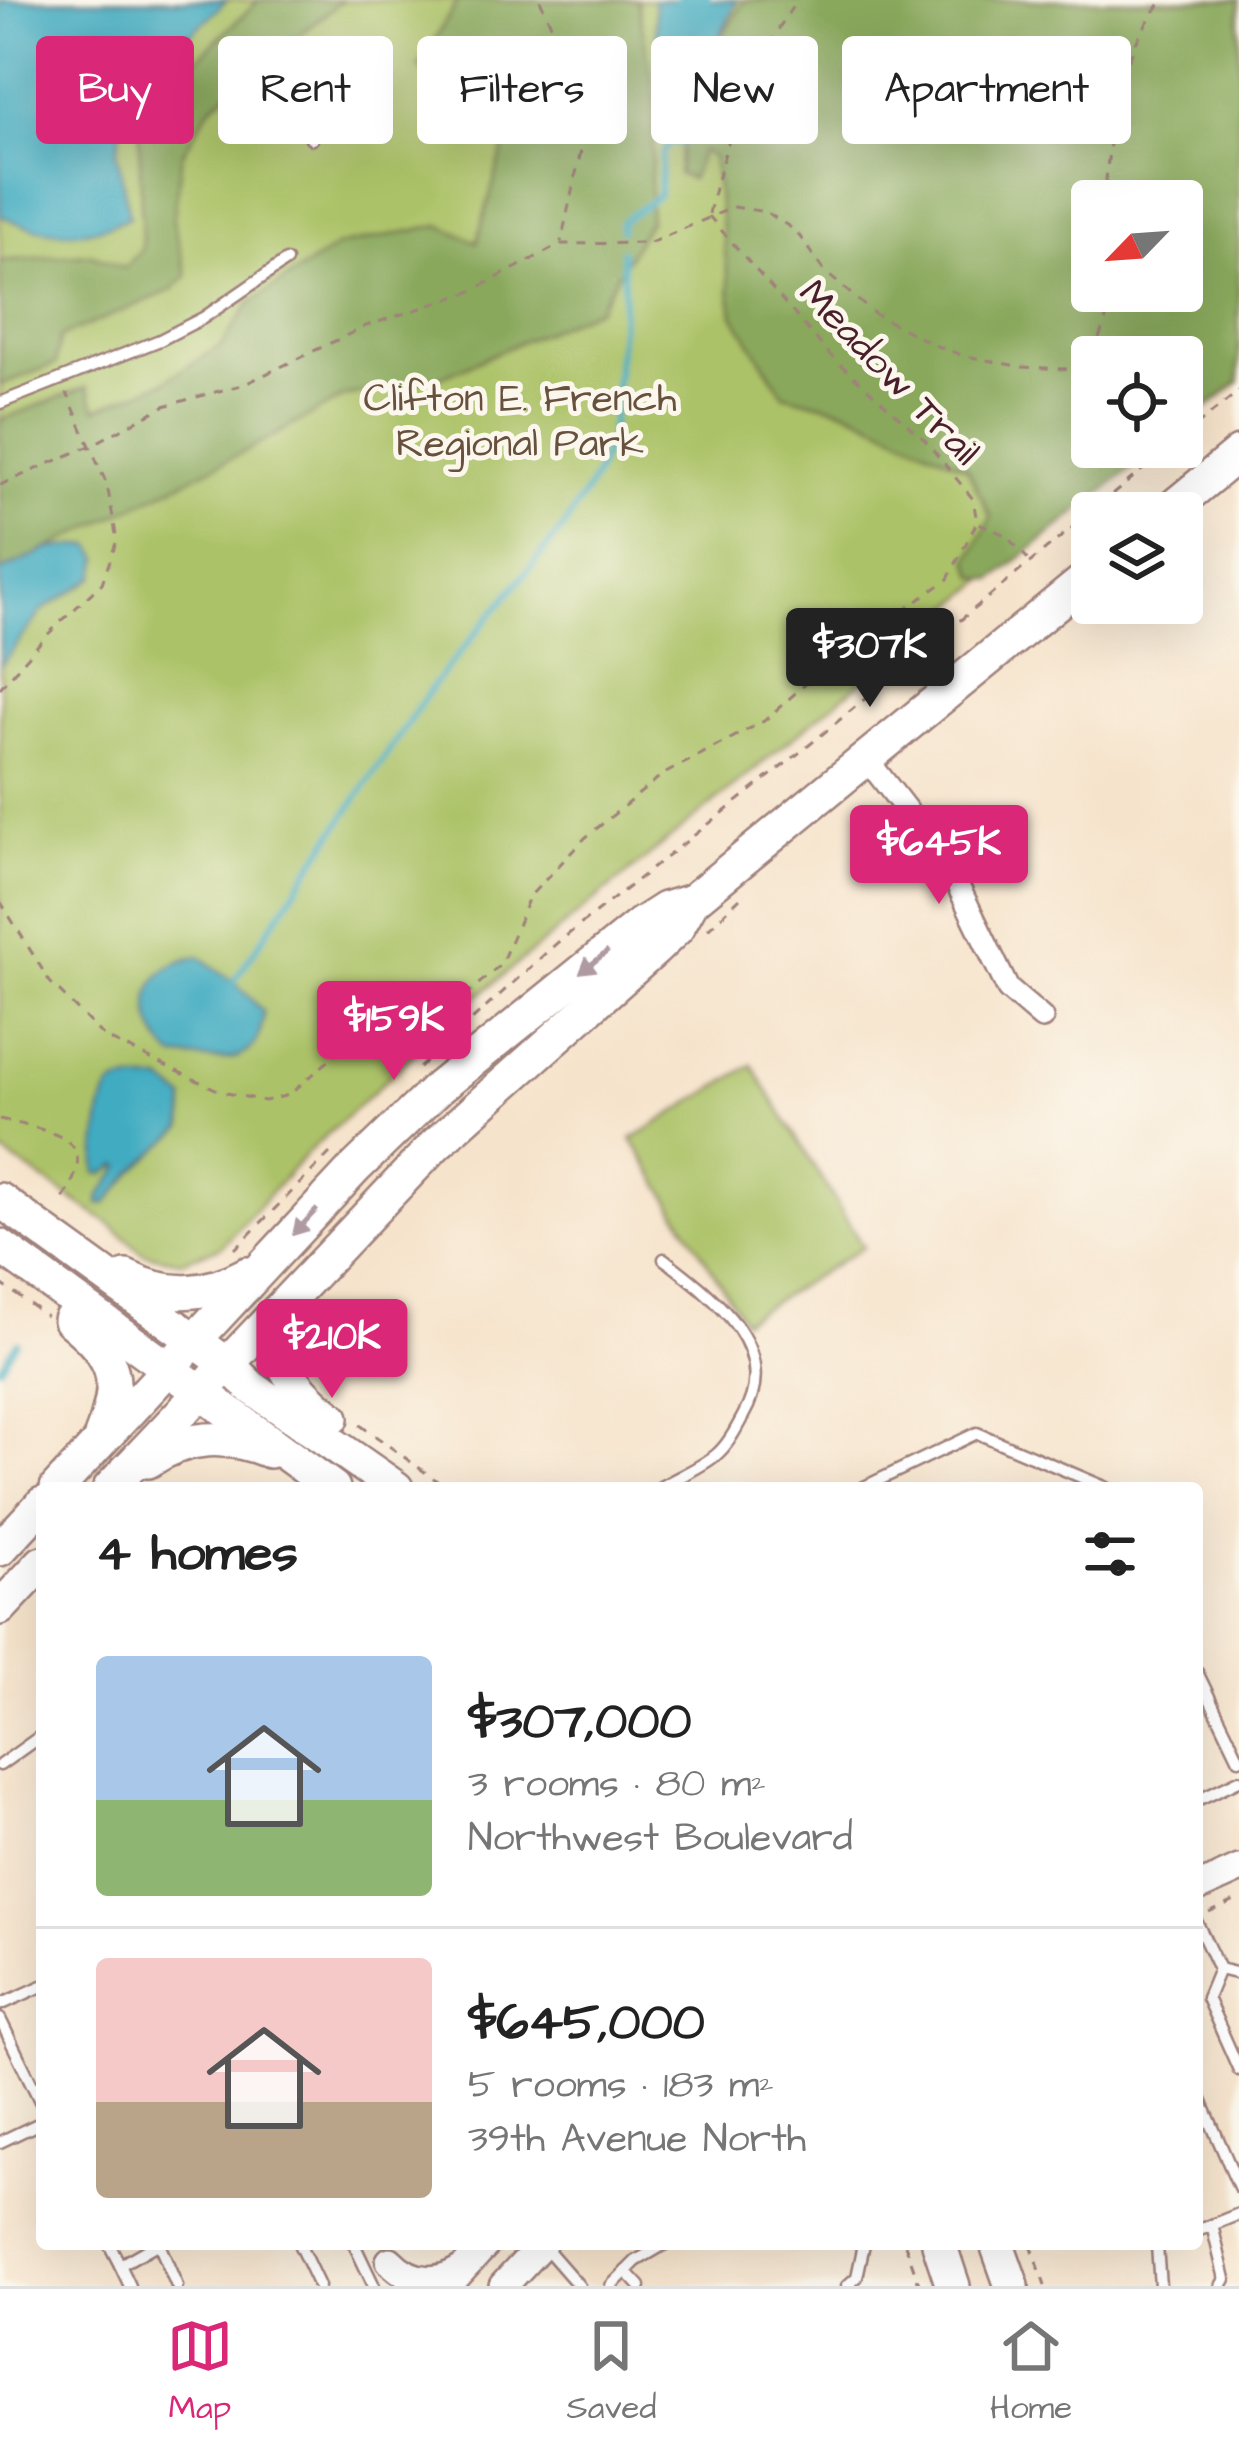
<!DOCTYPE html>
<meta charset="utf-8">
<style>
:root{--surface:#fff;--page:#f2f2f2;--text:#222;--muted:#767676;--line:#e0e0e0;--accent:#db2777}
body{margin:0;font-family:"Architects Daughter",sans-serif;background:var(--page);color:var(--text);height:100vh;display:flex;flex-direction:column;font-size:45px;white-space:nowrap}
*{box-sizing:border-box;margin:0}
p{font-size:39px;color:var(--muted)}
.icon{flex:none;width:66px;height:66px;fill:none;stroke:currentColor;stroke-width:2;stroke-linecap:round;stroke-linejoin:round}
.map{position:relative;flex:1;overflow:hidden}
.details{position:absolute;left:36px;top:1482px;width:1167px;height:768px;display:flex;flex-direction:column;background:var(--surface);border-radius:12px;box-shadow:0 12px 48px #0002}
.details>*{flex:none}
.top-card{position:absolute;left:36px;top:36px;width:1167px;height:108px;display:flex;gap:24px}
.needle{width:78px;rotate:245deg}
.tools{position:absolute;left:1071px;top:180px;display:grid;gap:24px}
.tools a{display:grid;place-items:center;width:132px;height:132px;border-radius:12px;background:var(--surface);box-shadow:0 12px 48px #0002;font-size:60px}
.price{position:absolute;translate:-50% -102px;padding:0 27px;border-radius:12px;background:var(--accent);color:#fff;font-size:39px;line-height:78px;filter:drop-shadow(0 3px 6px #0008)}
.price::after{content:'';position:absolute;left:50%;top:72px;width:36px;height:27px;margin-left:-18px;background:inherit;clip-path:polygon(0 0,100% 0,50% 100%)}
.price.on{background:#222;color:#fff}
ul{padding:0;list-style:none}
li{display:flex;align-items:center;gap:36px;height:300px;padding:0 60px}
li+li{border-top:3px solid var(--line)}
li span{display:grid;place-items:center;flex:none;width:336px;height:240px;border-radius:12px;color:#555}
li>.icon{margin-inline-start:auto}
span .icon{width:144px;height:144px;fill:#fffc;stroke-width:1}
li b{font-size:51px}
h2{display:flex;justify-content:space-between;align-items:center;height:144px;padding:0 60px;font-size:51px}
.tag{padding:0 42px;border-radius:12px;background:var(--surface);box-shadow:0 12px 48px #0002;font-size:42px;line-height:108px}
.tag.on{background:var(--accent);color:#fff}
.dock{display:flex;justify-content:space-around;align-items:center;height:168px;border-top:3px solid var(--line);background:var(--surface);font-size:33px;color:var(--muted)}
.dock a{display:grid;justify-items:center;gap:6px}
.dock .on{color:var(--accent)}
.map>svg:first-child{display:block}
</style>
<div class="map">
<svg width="1239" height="2286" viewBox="0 0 1239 2286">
<rect width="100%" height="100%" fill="#fbf7ec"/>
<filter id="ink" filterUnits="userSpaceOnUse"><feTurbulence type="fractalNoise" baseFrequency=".00833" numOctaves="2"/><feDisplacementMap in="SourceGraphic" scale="24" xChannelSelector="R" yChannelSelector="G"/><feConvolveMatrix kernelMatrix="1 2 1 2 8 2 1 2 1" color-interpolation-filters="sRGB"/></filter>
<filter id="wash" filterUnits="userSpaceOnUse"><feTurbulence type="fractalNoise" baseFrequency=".004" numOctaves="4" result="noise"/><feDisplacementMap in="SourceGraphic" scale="48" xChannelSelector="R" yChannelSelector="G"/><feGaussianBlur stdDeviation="2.7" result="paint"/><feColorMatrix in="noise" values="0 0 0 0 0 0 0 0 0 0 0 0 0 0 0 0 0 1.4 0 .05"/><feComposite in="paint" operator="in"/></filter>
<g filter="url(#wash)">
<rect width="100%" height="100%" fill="#f6e3cb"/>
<g fill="#acc267" stroke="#7b7049" stroke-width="3" fill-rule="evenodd">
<path d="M0 0H1239L1182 357H1092V447L1013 557 466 1006 306 1154 221 1247 181 1261 144 1254 111 1225 0 1151ZM1092 201H1182V291H1092Z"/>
<polygon points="752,1065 863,1247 743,1320 632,1139"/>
</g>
<g fill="#89a85c" stroke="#6a6444" stroke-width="3" fill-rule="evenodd">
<polygon points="259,0 343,0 211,106 182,154 173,222 187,276 172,290 60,337 56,364 0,385 0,261 90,254 125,268 142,248 139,114"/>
<polygon points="458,0 637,0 655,94 649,221 598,308 441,377 343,397 252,448 0,572 0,420 87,387 96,409 162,383 221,346 250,303 338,246 439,225 477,242 524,76 507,42 448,99 419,66"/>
<path d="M745 0H1239V382L1182 428V357H1092V447H1158L993 580 976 577 969 560 991 517 967 468 847 410 783 394 733 314 713 158 702 151 691 179 678 174 689 85ZM1092 201H1182V291H1092Z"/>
</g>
<g fill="#41abc1" stroke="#466576" stroke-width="3">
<path d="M0 0H227L192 33 145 60 128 98 117 151 129 217C85 238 45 237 0 215Z"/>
<polygon points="654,0 737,0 709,60 684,75 682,96 663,101"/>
<polygon points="91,545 100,558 95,577 43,610 0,666 0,572 51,548"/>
<path d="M199 956 238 985 263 1012C260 1071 221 1059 175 1057 151 1038 137 995 163 972 173 963 186 960 199 956Z"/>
<path d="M162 1081 185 1099 183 1128 132 1173 107 1203 99 1204 100 1196 121 1167 118 1165 104 1174 97 1173C96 1155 99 1096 113 1086 125 1078 148 1082 162 1081Z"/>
</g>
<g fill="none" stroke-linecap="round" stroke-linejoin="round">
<g stroke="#41abc1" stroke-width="6">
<polyline points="621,230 621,222 659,195 662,155 678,128"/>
<polyline points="232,984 434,684 563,528 595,477 611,435 624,292 622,251"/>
<polyline points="0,1367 17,1342"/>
</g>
<polyline stroke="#41abc1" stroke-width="36" points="678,128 673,57 693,0"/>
</g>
</g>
<g filter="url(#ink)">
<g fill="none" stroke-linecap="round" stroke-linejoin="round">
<defs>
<g id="service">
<polyline points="274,92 312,139"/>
<polyline points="0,403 160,340 203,318 286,261"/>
<path d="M659 1488C678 1477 700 1468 716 1455 728 1445 736 1429 743 1416 783 1348 712 1296 664 1259"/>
<polyline points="862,1488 977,1433 1107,1488"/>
<polyline points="1197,1672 1239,1759"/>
<polyline points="0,1765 42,1735"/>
<polyline points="1197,1800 1239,1780"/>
<polyline points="1197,1923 1219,1969 1239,1974"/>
<polyline points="1219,1969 1207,1998 1239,2070"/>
<polyline points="0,2005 42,1986"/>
<polyline points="0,2019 42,2105"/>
<polyline points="1197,2091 1239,2187"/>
<polyline points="0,2142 42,2122"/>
<polyline points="1212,2225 1225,2279 1221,2286"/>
<polyline points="1197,2231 1239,2214"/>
<polyline points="109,2244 120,2265"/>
<polyline points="159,2244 177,2286"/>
<polyline points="299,2244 319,2286"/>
<polyline points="354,2244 374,2286"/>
<polyline points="1157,2246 1160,2286"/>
<polyline points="545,2247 579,2286"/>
<polyline points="626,2271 640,2286"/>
<polyline points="130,2286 120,2265 157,2244"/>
<polyline points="611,2286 636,2261 665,2244"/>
<polyline points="847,2286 857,2277 864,2244"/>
</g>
<polyline id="minor" points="866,758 946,861 1008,989 1042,1018"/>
<g id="tertiary">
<polyline points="1197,1888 1239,1869"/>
<path d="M390 2261C411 2283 436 2286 462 2269"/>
<polyline points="450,2283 486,2244"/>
<polyline points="503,2286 542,2244"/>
</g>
<g id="secondary">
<polyline points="1166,513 1239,453"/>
<polyline points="0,1200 227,1364 251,1387 396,1488"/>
<polyline points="0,1246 333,1488"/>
<path d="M126 1277C168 1298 206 1296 247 1274"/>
<path d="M289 1300C263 1354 292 1387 332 1418"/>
<path d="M70 1320C117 1358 123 1380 101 1436"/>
<path d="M148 1461C187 1435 226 1434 269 1451"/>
<polyline points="57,1488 356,1167 437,1089 640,925 665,909 692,901"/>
<polyline points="110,1488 435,1145 654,950 677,928 692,901 1092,574"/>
<polyline points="0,1549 42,1504"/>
<polyline points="0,1608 42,1563"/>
<polyline points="939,2244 953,2286"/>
<polyline points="997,2244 1012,2286"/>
</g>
</defs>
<use href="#service" stroke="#a0817b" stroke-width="15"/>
<use href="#minor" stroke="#a0817b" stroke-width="26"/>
<use href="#tertiary" stroke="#a0817b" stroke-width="32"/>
<use href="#secondary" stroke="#a0817b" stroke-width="38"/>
<g stroke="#a0817b" stroke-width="3" stroke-dasharray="9 9" stroke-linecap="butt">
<polyline points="540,0 586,103 585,132 561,242"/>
<path d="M1104 201C1111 127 1115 60 1163 0"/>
<path d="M709 214C726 136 752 66 797 0"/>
<polyline points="1093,355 1116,291"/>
<polyline points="1182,437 1239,391"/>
<polyline points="0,485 92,445 164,406 245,384 366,326 470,292 561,244 650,243 734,207 766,212 796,231 823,270 873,313 932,344 961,355 1022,367 1064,369 1079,367 1092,358"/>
<polyline points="979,523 1005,535 1028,559"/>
<polyline points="0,688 45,637 102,583 117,540 107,485 67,393"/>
<polyline points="0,901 50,982 104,1037 222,1092 265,1101 289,1095 342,1049 455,1005 501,964 529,897 585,838 662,775 764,721 828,664 948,579 977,522 973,499 924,439 829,354 709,216"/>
<polyline points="708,929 740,898"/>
<polyline points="419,1068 557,943 808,746 1170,447"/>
<path d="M0 1119C58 1134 105 1137 59 1205"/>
<polyline points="235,1249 334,1149"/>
<polyline points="0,1283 46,1316"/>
<polyline points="360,1425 447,1488"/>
<polyline points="1209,1913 1239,1899"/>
<polyline points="905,2244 920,2286"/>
<polyline points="1031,2244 1045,2286"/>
</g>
<use href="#service" stroke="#fff" stroke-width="10"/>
<use href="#minor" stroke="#fff" stroke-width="21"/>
<use href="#tertiary" stroke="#fff" stroke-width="27"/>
<use href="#secondary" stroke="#fff" stroke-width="33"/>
</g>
<defs><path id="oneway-solid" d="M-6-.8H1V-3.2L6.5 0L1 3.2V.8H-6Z" transform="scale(3)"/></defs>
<g fill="#ae9aa0">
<use href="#oneway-solid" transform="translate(594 962) rotate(142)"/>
<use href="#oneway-solid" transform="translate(305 1222) rotate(133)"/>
</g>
</g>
<g text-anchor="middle" stroke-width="10" stroke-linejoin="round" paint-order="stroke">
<g font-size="39" fill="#4a1f2b" stroke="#fbf7ec">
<text transform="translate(891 371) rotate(46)" y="14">Meadow Trail</text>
</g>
<g font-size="39" fill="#67503d" stroke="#fbf7ec">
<text x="520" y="411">Clifton E. French<tspan x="520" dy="45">Regional Park</tspan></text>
</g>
</g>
</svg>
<div class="tools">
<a><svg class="needle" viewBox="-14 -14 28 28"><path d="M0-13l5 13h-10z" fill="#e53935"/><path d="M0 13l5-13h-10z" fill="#767676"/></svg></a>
<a><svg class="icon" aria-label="locate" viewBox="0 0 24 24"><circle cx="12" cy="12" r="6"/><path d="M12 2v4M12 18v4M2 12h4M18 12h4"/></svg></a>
<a><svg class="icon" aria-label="layers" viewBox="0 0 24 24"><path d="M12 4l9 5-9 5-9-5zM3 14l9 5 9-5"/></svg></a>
</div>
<b class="price on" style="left:870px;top:710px">$307K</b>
<b class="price" style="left:939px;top:907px">$645K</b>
<b class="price" style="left:394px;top:1083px">$159K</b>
<b class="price" style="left:332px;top:1401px">$210K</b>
<div class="top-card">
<a class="tag on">Buy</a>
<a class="tag">Rent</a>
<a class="tag">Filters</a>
<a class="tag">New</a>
<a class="tag">Apartment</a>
</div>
<section class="details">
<h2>4 homes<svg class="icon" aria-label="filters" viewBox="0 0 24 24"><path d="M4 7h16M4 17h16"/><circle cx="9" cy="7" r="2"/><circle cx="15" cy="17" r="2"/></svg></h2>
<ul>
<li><span style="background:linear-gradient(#a9c7e8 60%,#8fb573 0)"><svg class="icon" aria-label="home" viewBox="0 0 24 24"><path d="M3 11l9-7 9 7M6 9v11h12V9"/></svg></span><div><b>$307,000</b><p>3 rooms · 80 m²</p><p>Northwest Boulevard</p></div></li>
<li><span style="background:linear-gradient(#f6c9c9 60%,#b9a48a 0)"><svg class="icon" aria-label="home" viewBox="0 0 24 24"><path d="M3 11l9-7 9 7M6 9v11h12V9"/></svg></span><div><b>$645,000</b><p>5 rooms · 183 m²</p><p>39th Avenue North</p></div></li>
</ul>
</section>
</div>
<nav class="dock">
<a class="on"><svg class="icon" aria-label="map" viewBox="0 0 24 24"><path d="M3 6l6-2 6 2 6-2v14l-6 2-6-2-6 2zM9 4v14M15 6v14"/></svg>Map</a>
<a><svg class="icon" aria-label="saved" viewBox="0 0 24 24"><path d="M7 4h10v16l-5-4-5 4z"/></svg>Saved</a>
<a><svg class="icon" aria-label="home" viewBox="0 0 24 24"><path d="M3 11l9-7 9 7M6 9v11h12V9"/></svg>Home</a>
</nav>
